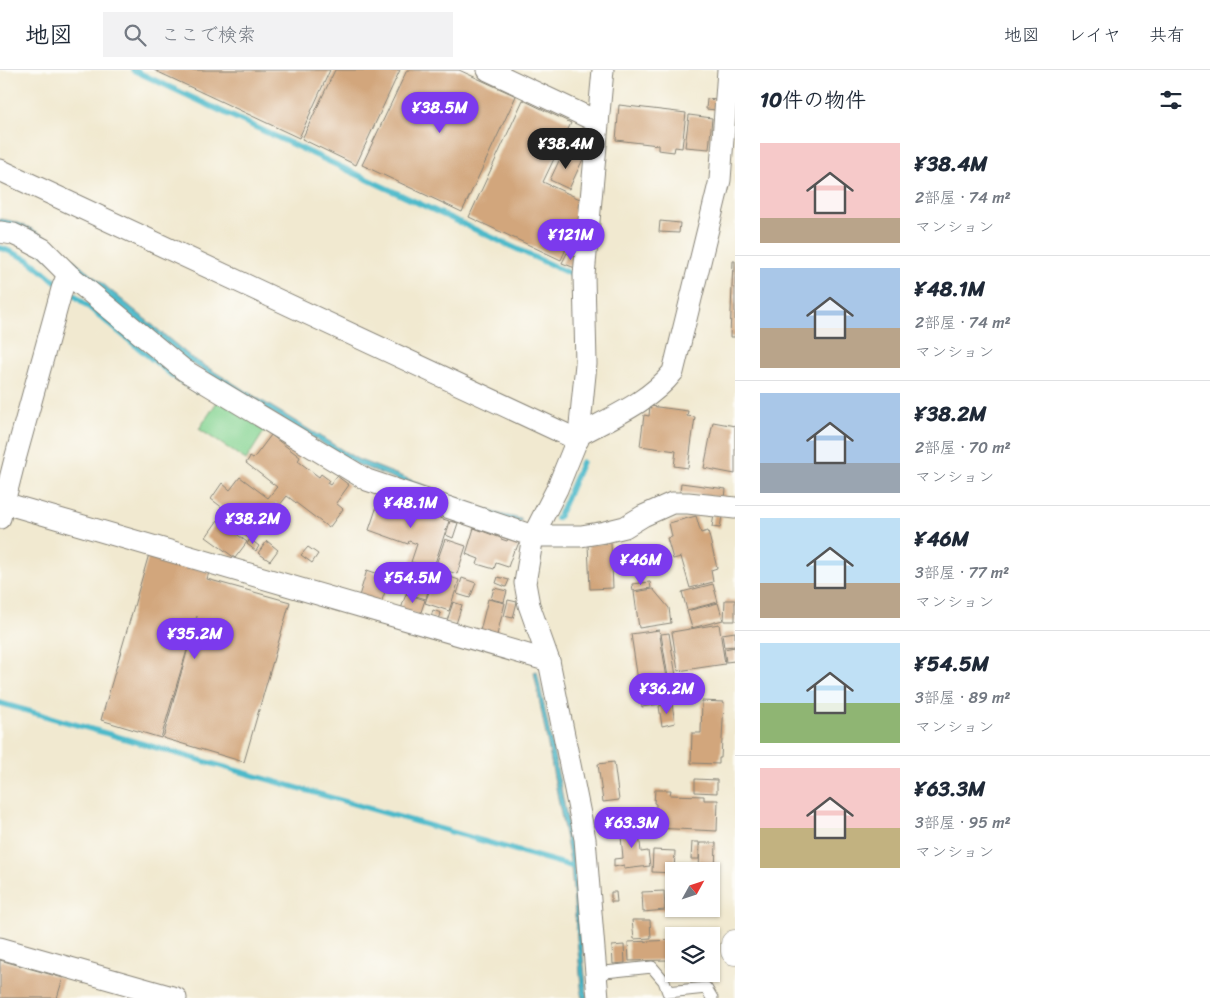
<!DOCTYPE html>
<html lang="ja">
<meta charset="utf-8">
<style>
:root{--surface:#fff;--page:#f2f2f3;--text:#1f2937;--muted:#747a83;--line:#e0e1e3;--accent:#7c3aed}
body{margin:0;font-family:Sriracha,"Klee One",sans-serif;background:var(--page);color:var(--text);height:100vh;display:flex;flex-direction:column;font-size:19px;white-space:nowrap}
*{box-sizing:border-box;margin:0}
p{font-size:16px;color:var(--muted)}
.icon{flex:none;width:28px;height:28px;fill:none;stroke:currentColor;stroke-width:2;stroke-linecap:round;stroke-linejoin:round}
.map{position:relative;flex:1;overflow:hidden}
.details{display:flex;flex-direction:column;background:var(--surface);width:475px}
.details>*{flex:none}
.needle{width:32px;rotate:50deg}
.fabs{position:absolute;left:665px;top:792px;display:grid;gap:10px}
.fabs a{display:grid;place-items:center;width:55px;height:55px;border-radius:0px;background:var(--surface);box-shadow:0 1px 4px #0004;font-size:25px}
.price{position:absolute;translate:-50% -42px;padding:0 11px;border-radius:18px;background:var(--accent);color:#fff;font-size:16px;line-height:32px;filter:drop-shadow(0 1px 2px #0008)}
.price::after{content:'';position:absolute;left:50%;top:30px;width:15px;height:11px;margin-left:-8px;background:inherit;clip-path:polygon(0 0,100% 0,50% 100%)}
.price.selected{background:#222;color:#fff}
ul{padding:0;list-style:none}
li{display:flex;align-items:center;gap:15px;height:125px;padding:0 25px}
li+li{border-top:1px solid var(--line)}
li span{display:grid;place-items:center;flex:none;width:140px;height:100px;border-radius:0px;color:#555}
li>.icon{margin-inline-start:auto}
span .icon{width:60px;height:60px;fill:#fffc;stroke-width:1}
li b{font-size:21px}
h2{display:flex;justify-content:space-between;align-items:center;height:60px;padding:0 25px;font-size:21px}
header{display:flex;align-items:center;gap:30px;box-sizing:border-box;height:70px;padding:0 25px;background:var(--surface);border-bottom:1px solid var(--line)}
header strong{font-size:24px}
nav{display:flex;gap:28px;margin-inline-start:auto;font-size:18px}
.search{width:350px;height:45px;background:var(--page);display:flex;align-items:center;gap:12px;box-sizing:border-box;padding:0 18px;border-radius:0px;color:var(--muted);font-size:19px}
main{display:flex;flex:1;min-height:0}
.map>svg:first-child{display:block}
</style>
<header>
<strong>地図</strong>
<div class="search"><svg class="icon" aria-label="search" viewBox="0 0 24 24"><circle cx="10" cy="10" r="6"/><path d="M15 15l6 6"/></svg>ここで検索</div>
<nav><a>地図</a><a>レイヤ</a><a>共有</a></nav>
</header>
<main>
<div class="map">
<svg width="735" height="928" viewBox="0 0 735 928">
<rect width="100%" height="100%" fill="#fdfcf7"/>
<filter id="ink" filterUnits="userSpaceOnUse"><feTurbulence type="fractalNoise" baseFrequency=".02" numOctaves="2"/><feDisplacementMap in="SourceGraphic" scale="10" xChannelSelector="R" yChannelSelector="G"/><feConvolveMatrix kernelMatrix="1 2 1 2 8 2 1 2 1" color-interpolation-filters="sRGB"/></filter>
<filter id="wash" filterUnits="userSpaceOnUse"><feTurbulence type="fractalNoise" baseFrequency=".0096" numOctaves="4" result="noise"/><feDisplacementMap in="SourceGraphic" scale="20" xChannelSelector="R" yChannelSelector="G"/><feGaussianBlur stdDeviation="1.12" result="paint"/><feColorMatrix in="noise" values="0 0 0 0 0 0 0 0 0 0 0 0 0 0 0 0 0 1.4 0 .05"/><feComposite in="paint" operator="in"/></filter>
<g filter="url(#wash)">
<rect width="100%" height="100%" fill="#f1e9d0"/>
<polygon fill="#86d493" stroke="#517858" points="219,329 267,357 246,390 199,359"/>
<g fill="#4ebaca" stroke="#356b73">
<path d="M0 149C21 152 31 158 49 169L192 288 357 389 496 443 521 449V452L496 447 356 394 189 292 0 154Z"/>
<polygon points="537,601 572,773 587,928 582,928 571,796 534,602"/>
</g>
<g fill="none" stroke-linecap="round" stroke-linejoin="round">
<g stroke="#4ebaca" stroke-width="5.5">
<polyline points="133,0 579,208"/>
<polyline points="0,178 4,179 29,190 59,214"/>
<polyline points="68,220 173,306 197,321"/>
<polyline points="557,448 559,446 582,392"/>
<polyline points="0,633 571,796"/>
</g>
</g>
<g id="blocks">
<g fill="#d2a67c">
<polygon points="154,0 330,0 299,68"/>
<polygon points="335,0 400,0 356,95 302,69"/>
<polygon points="407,0 459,0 516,26 462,142 362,95"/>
<polygon points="707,29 717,30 716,40 706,39"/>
<polygon points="523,30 571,53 543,112 582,130 583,140 561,190 469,147"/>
<polygon points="619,35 686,43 682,78 675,77 674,82 658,80 658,75 616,70"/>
<polygon points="689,45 712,48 709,79 685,77"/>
<polygon points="564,80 583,89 569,119 550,110"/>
<polygon points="660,151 680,153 679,163 659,162"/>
<polygon points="567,183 579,189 575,198 562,193"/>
<polygon points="733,191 735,191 735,267 730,267"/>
<polygon points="650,336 688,341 687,346 695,347 688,398 674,396 676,381 640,376 644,345 649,346"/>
<polygon points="713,352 735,356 735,404 704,398"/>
<polygon points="271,365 300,387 298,391 319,407 321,404 329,410 327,413 330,415 337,406 349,415 336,433 343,439 329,458 287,426 279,436 275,433 272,437 275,439 267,449 272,453 264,463 257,458 249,468 219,444 223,438 211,429 222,413 230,420 240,407 268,428 276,418 277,417 246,393 250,387 253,389"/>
<polygon points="681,413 726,419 725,428 680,422"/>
<polygon points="380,427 399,434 400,430 420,437 419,441 449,451 433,499 411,492 417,474 409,471 408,474 369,460"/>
<polygon points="714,445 722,446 720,458 712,457"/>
<polygon points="696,446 701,463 708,461 717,498 711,500 713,512 690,518 681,487 673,489 667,468 672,467 669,453"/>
<polygon points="218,450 247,472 235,488 206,467"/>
<polygon points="450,451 458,453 453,468 446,465"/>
<polygon points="474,458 501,468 501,469 507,471 508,469 519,472 516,480 514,480 508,497 496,493 494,499 477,494 479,489 466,484"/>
<polygon points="250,469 259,476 256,481 247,474"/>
<polygon points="445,469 466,476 457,504 435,497"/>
<polygon points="267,471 278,480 270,491 258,483"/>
<polygon points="611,473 613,518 590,519 588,474"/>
<polygon points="308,477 318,484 312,493 301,485"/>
<polygon points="149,484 209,502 207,509 290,532 244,692 163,668 197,546 161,668 101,650"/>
<polygon points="412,493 421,497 419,506 409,503"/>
<polygon points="367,500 390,508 381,533 359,526"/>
<polygon points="436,502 459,510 449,541 425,533"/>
<polygon points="498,507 509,510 506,517 496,513"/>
<polygon points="462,508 476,513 470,528 457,524"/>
<polygon points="650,512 651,518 633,521 632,514"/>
<polygon points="408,514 428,521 426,529 406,523"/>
<polygon points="713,514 718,532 687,540 682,522"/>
<polygon points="494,518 507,521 504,532 491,529"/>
<polygon points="653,519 669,538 671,553 639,558 634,522"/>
<polygon points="406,524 425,530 420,545 401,539"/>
<polygon points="488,529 505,533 497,565 480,561"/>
<polygon points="508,530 517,532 513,548 504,546"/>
<polygon points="725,530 735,530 735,551 724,551"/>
<polygon points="453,532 462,535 456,554 447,551"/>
<polygon points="718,533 723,550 692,558 687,541"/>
<polygon points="433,540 441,543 439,550 431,547"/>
<polygon points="719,554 725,594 678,601 672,562"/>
<polygon points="659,560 671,632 642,637 631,564"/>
<polygon points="735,562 735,576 724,577 722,564"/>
<polygon points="669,563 676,606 668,607 661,564"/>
<polygon points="735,577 735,591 726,592 724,579"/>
<polygon points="702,631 724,632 721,688 719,688 719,694 691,693 692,663 701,663"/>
<polygon points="672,634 675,653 662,656 659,636"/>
<polygon points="614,692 619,730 603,732 598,694"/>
<polygon points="695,709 717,710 717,723 695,722"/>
<polygon points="655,720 671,720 670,725 704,726 704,730 718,730 717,761 655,758 656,734 654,733"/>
<polygon points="638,753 641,782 648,781 650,796 624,799 624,795 614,797 614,789 623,788 620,755"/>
<polygon points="692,772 699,772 699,789 691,789"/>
<polygon points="700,773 716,773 715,803 711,803 711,801 699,801"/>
<polygon points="653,780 675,781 674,803 652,802"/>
<polygon points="689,795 699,795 698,801 688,801"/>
<polygon points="666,819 674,819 674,839 697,839 697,841 668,842"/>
<polygon points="664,821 665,840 643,842 642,822"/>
<polygon points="611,822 616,822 617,832 611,832"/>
<polygon points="632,850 650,850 651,868 634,869"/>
<polygon points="674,870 674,897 667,897 667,890 629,891 628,872"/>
<polygon points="624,875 625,893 613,894 612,876"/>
<polygon points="0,890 63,908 57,928 0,928"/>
</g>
</g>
</g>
<g filter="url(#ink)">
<use href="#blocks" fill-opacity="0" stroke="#868276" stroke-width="1"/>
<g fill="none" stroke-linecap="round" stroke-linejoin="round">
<defs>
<polyline id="lane" points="596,903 652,897 664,911 668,922 706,918 712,928"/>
<g id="street">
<polyline points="488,0 598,52"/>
<polyline points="0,100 578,370"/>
<polyline points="0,162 13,164 26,170 43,179 68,204 184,300 367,410 533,466 581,466 605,462 625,457 643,446 672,433 688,433 735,438"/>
<polyline points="579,365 586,294 584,205 603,0"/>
<polyline points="4,433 549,591"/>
<polyline points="0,448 14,393 62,219 68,204"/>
<polyline points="0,878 176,928"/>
<path d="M598 928 585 769 549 591 529 535 525 513 533 466 557 419 579 365C612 347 649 332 673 302L720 110 728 0"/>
</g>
<polyline id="secondary" points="735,874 735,881"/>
</defs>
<use href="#lane" stroke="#868276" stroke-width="13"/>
<use href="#street" stroke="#868276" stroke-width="23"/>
<use href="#secondary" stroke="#868276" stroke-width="29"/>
<use href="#lane" stroke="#fff" stroke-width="11"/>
<use href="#street" stroke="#fff" stroke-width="21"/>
<use href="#secondary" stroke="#fff" stroke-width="28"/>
</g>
</g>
</svg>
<div class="fabs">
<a><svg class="needle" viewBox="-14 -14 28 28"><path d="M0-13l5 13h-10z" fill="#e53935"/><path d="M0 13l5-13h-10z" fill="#747a83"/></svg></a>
<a><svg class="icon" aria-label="layers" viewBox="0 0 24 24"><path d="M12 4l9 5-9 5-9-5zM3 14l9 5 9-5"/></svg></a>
</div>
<b class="price" style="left:440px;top:64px">¥38.5M</b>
<b class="price selected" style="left:566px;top:100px">¥38.4M</b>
<b class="price" style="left:571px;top:191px">¥121M</b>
<b class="price" style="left:411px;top:459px">¥48.1M</b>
<b class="price" style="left:253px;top:475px">¥38.2M</b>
<b class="price" style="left:641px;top:516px">¥46M</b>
<b class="price" style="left:413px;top:534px">¥54.5M</b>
<b class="price" style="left:195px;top:590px">¥35.2M</b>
<b class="price" style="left:667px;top:645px">¥36.2M</b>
<b class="price" style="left:632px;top:779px">¥63.3M</b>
</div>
<section class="details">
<h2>10件の物件<svg class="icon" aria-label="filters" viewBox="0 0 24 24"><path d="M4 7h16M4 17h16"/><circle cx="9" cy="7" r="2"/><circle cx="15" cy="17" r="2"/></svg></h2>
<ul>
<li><span style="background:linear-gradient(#f6c9c9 75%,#b9a48a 0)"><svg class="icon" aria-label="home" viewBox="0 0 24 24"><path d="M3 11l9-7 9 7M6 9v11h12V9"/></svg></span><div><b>¥38.4M</b><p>2部屋 · 74 m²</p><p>マンション</p></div></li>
<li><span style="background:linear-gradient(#a9c7e8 60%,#b9a48a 0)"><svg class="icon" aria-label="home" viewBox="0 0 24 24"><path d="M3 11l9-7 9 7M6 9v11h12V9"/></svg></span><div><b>¥48.1M</b><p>2部屋 · 74 m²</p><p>マンション</p></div></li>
<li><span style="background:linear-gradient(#a9c7e8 70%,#9aa5b1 0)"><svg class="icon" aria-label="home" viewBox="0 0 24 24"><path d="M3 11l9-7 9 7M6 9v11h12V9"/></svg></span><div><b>¥38.2M</b><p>2部屋 · 70 m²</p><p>マンション</p></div></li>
<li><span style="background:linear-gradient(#bfe0f5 65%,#b9a48a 0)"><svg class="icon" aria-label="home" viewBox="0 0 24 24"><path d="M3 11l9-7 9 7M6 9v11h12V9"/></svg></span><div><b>¥46M</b><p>3部屋 · 77 m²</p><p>マンション</p></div></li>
<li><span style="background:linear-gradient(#bfe0f5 60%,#8fb573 0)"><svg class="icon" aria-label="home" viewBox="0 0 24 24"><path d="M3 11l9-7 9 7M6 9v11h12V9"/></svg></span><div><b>¥54.5M</b><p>3部屋 · 89 m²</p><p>マンション</p></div></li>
<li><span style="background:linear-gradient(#f6c9c9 60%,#c2b280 0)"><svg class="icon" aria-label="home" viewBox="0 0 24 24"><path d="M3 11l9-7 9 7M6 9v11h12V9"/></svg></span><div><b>¥63.3M</b><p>3部屋 · 95 m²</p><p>マンション</p></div></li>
</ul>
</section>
</main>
